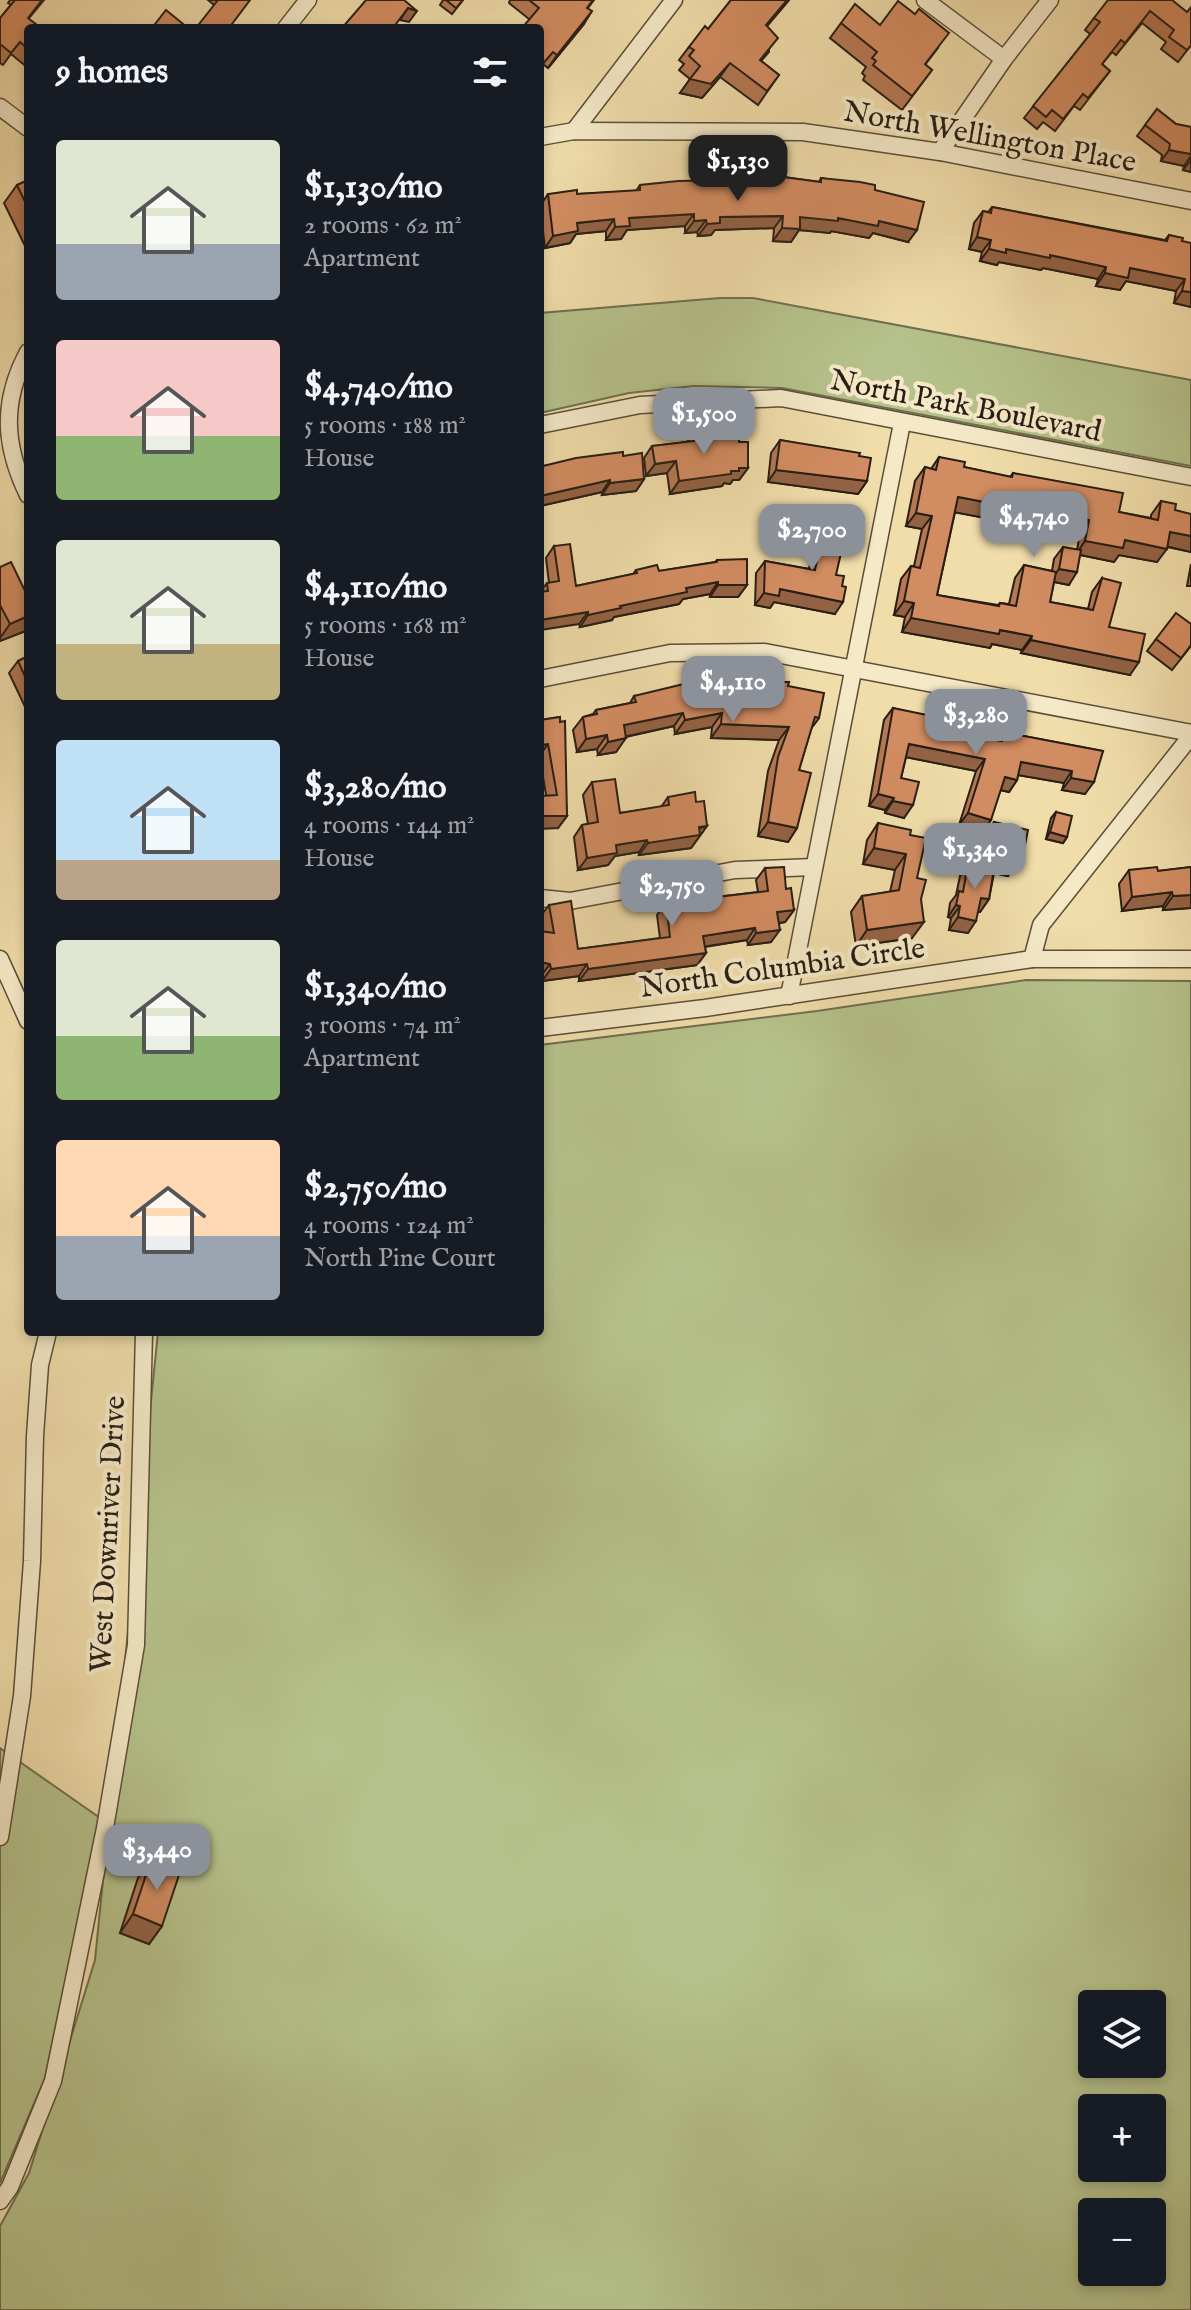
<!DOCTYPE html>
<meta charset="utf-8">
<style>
:root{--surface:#171b24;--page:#20242c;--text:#f1f3f6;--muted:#9ea1a6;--accent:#8c9099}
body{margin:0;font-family:"IM FELL English",serif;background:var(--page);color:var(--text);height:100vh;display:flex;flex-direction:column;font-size:30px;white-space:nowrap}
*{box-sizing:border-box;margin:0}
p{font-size:26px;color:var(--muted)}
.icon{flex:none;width:44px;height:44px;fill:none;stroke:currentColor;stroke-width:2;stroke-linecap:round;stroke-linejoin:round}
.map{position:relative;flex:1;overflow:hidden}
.sheet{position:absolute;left:24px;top:24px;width:520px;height:1312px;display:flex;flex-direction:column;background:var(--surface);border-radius:8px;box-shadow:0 4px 12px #0003}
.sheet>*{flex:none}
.fabs{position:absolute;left:1078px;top:1990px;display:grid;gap:16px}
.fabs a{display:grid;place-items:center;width:88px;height:88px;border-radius:8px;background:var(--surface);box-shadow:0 4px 12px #0003;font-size:40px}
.price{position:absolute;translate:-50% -68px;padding:0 18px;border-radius:16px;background:var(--accent);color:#fff;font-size:26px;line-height:52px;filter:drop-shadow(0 2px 4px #0008)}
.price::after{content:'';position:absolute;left:50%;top:48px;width:24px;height:18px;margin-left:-12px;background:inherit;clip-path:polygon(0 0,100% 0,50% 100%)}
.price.selected{background:#222;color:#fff}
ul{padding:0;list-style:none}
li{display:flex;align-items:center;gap:24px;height:200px;padding:0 32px}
li span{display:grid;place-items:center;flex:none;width:224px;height:160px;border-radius:8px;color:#555}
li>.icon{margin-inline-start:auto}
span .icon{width:96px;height:96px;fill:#fffc;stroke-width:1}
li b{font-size:34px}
h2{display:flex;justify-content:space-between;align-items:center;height:96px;padding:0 32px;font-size:34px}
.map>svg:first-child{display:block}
</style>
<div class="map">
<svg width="1191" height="2310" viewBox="0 0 1191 2310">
<rect width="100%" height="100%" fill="#f0ddaa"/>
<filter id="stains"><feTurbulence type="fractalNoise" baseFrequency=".0025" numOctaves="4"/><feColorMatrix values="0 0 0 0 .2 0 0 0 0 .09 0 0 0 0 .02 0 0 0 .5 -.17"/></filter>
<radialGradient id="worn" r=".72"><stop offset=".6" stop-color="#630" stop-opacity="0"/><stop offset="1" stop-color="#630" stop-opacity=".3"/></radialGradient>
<g fill="#b6c28b" stroke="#6f7050" stroke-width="2" fill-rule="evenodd">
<polygon points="720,298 753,298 1191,380 1191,466 782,388 694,386 629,393 540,413 540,313"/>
<path d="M1026 980 1191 981V2310H0V2226L29 2173 95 1960 158 1332H540V1045L817 1011ZM1092 2004H1152V2064H1092ZM1092 2108H1152V2168H1092ZM1092 2212H1152V2272H1092Z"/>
<polygon points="0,1748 100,1818 45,2078 0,2183"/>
</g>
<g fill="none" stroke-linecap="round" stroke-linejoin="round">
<defs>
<g id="minor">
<polyline points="925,0 1004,59"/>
<polyline points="286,28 308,0"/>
<polyline points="0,107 28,128"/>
<polyline points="574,131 674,0"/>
<polyline points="540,137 574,131 803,132 940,152 1191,201"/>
<polyline points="940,152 1004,59 1050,0"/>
<path d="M28 352C1 402 4 446 28 495"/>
<polyline points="540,425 640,405 781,398 1191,477"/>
<polyline points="540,679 670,653 765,652 1191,733"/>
<polyline points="540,898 570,901 735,870 814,867"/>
<polyline points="0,959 28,1021"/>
<polyline points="1032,959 1041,925 1191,736"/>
<polyline points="789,996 902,423"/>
<polyline points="540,1028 705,1008 1032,959 1191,959"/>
<polyline points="0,1837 22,1696 32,1561 35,1436 40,1365 48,1332"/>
<polyline points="0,2201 10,2187 53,2081 105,1828 136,1645 144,1332"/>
</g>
</defs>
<use href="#minor" stroke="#5a4e3a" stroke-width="19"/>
<use href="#minor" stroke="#f5e9c8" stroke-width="16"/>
</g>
<g fill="#b57853" stroke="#281e14" stroke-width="2" fill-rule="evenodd">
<polygon points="10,0 44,0 29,18 28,68 11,54 3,65 0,63 0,18 11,5 8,3"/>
<polygon points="208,0 250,0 214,5"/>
<polygon points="443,0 463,0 452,14 440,5"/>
<polygon points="510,0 594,0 588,8 584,24 548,68 544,65 529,19 509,3"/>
<polygon points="731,0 789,0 767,26 769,52 761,61 779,75 758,105 720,77 702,98 680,93 690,79 679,70 684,64 679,60 689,47 708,29"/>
<polygon points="1172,0 1191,45 1178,62 1161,49 1166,42 1142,23 1116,55 1112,52 1102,64 1110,71 1080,110 1074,106 1055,131 1043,122 1037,129 1024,118 1090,34 1085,30 1094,18"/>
<polygon points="841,23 880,25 938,48 925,65 932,70 902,110 863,80 865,76 862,73 866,67 830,38"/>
<polygon points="1157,109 1176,124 1191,127 1191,172 1183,170 1184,166 1161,161 1162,155 1137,136"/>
<polygon points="776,176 819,182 821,178 875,190 908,242 873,233 869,238 831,231 830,233 799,230 791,242 773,241 774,228 715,230 711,235 698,236 697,232 685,233 685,226 627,230 621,239 606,240 606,231 576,234 570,243 545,248 540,206 548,194 577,194 636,191 640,185 769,184"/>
<polygon points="28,180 28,248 26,248 4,203 17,185"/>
<polygon points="992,207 1165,240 1169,235 1182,241 1191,307 1174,303 1176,291 1126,281 1120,290 1096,286 1098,279 1043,268 1041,270 999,262 997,265 980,261 982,252 969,249 974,223 983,211 988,212"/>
<polygon points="693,433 709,438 739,442 748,468 739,480 733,480 730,484 724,483 722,486 670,494 667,473 646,476 644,458 652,446 687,442"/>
<polygon points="780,440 859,456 867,481 858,494 768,482 771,453"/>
<polygon points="623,456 644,479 636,491 602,495 602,492 540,506 540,461 543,466"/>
<path d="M939 457 964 467 1010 477 1013 473 1119 512 1151 518V515L1161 501 1175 510 1191 552 1167 547 1157 562 1119 555 1114 562 1080 555 1069 585 1054 582 1050 602 1088 609 1092 592 1102 578 1109 627 1130 675 1021 653 1022 650 992 644 990 648 902 632 905 617 894 615 901 579 911 566H914L922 529 906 526 915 481 925 467 931 469ZM955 512 1006 522 1010 516 1038 522 1037 525 1080 533 1077 550 1063 547 1054 559 1052 571 1024 565 1015 578 1009 604 1000 603 998 605 937 595Z"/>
<polygon points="824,526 836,575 835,614 774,602 770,608 755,605 756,573 765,561 809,569 815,539"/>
<polygon points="554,546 576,586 633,574 636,570 659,571 715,562 717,560 747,585 738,597 710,597 710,594 683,599 679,604 614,617 612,620 580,627 579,624 540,592 547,583 549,583 546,558"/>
<polygon points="1191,564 1191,586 1187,586"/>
<polygon points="0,567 28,597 28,630 0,641"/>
<polygon points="1156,639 1191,646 1172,670 1147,651"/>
<polygon points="28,656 28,713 9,673 18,661"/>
<polygon points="744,681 788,686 819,718 811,729 799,770 797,828 788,842 758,836 768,771 779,740 711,738 712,727 675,734 674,726 626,737 616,752 598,755 597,749 577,752 573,730 583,717 593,714 596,710 630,703 634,696"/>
<polygon points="893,708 965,728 972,736 997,740 1003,732 1103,751 1085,794 1062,790 1064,783 1018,775 1017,780 1009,792 1000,790 982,833 959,825 976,771 906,757 901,778 904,818 885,813 885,810 869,806 884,720"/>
<polygon points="560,717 567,816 558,828 546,795 540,759 540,720"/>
<polygon points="592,782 620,813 661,807 668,797 696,802 707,826 691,848 639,855 639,852 615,856 608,865 578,870 574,837 582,825 588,824 583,795"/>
<polygon points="1056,812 1067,837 1063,843 1046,839 1051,818"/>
<polygon points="994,822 1025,845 1018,855 1008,876 994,873 989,899 980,912 978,911 968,933 949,930 951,918 948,917 950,903 956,895 960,876 968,864 979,866 985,835"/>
<polygon points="878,823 910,835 917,878 912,938 856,946 851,912 862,896 890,892 895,870 863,864 867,840"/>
<polygon points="1191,867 1191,908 1163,910 1163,906 1122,911 1119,884 1129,870 1158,871"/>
<polygon points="765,868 786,889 794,910 785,922 779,923 771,942 748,945 747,940 705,947 706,953 697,965 579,981 579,976 542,981 543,931 540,917 549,905 578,949 660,938 657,915 666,903 758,892 756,880"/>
<polygon points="151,1860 162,1926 149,1944 120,1933 138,1878"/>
</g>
<g fill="#936244" stroke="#281e14" stroke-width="2">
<polygon points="787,0 789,0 756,39 766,25"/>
<polygon points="408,8 417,11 409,22 400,20"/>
<polygon points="592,11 584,24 548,68 557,55"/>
<polygon points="730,63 720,77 702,98 680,93 690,79"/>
<polygon points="1169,150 1191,154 1191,156 1184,166 1161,161"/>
<polygon points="1191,160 1191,172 1183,170"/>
<polygon points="694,214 685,226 627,230 621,239 606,240 615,227 629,218"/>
<polygon points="783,216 774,228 715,230 711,235 698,236 707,224 720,217"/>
<polygon points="800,217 879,221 917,230 908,242 873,233 869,238 831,231 830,233 799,230 791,242 773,241 782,228"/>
<polygon points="614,219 606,231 576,234 570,243 545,248 553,236 577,223"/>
<polygon points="706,220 697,232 685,233 694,221"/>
<polygon points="977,237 991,240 982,252 969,249"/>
<polygon points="989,249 1006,249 1050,255 1106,267 1098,279 1043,268 1041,270 999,262 997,265 980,261"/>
<polygon points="1130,268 1185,279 1176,291 1126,281 1120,290 1096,286 1105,273"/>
<polygon points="1182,291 1191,292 1191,307 1174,303"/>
<polygon points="676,461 667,473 646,476 655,464"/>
<polygon points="739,468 748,468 739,480 733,480 730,484 724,483 722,486 670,494 679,481 731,471"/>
<polygon points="776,470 867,481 858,494 768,482"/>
<polygon points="644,479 636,491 602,495 610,483"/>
<polygon points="610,480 602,492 540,506 540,496"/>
<polygon points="958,497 1017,502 1047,508 1038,522 1010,516 1006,522 948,511"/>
<polygon points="1046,511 1089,520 1080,533 1037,525"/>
<polygon points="916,513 932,516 922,529 906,526"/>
<polygon points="1170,532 1191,536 1191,552 1161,545"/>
<polygon points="1125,540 1167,549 1157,562 1119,555 1114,562 1076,554 1085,541"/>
<polygon points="1059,569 1077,572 1069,585 1050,581"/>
<polygon points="718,582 710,594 683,599 679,604 614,617 612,620 580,627 588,615 686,588"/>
<polygon points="718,585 747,585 738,597 710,597"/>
<polygon points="780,589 843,602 835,614 774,602 770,608 755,605 764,593"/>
<polygon points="904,601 914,603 905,617 894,615"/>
<polygon points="588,612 579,624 540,630 540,620"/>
<polygon points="28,616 28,630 0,641 0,638 10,624"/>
<polygon points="911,618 1000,630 1032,636 1022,650 992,644 990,648 902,632"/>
<polygon points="1031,640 1139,662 1130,675 1021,653"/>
<polygon points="683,713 674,726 614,739 624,725"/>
<polygon points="722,713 712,727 675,734 685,720"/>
<polygon points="721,724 789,727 779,740 711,738"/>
<polygon points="607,735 597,749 577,752 586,739"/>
<polygon points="626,738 616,752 598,755 608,742"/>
<polygon points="548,744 540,755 540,745"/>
<polygon points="909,744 985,759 976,771 900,756"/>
<polygon points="1021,762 1072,771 1064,783 1012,774"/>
<polygon points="1005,777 1017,780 1009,792 996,789"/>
<polygon points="1071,778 1094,782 1085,794 1062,790"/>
<polygon points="878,794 894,798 885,810 869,806"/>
<polygon points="893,801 913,805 904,818 885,813"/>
<polygon points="968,813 991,820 982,833 959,825"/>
<polygon points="540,816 567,816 558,828 540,829"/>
<polygon points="768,822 797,828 788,842 758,836"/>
<polygon points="707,826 691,848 639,855 648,843"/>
<polygon points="1050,832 1067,837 1063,843 1046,839"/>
<polygon points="647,840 639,852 615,856 608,865 578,870 587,858 616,845"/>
<polygon points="874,848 906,854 895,870 863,864"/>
<polygon points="986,857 1016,864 1008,876 978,869"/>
<polygon points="1172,892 1163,906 1122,911 1132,897"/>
<polygon points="1191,895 1191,908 1163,910 1173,896"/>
<polygon points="981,898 989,899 980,912 972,911"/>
<polygon points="956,905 960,906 951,918 948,917"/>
<polygon points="794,910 785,922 768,925 777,912"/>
<polygon points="958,917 976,921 968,933 949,930"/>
<polygon points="924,922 912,938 856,946 867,930"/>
<polygon points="755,928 747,940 695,948 703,936"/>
<polygon points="780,930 771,942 748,945 756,933"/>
<polygon points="706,953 697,965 579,981 588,969"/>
<polygon points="540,962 550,964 541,976 540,976"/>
<polygon points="587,964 579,976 542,981 551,969"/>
<polygon points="133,1914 162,1926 149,1944 120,1933"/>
</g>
<g fill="#d28c61" stroke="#281e14" stroke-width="2">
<polygon points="15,0 42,0 28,18 41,28 28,28 28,49 20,42 11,53 0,44 0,18"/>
<polygon points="218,0 250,0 229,28 196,28"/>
<polygon points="366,0 404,0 417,11 408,8 393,28 342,28"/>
<polygon points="446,0 463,0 456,8"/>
<polygon points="529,0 593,0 587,8 592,11 557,55 553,52 540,67 540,28 522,28 539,8"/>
<polygon points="731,0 787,0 766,25 778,38 760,60 779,75 767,91 730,63 711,84 690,79 700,66 689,56 694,50 689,47 705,26 708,29"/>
<polygon points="1108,0 1172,0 1187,12 1191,7 1191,45 1187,50 1169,37 1174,30 1150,11 1125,43 1121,40 1102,64 1110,71 1088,98 1083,94 1063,119 1052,110 1046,117 1033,106 1100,22 1094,18"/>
<polygon points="898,1 915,14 919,9 949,33 925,64 932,70 912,96 873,65 876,61 872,58 877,52 841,23 855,4 880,25"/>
<polygon points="166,10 188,28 152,28"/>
<polygon points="1157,109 1176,124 1191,127 1191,154 1169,150 1170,144 1145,125"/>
<polygon points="776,176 821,182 821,178 860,182 875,185 875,190 924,202 917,230 879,221 878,226 838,218 838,221 800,217 800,229 782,228 783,216 720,217 720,223 707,224 706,220 694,221 694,214 629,218 630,226 615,227 614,219 577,223 578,231 553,236 548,194 577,190 577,194 640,190 640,185 678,181 726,180 726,184 771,184 771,181 776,181"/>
<polygon points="28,180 28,208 17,185"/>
<polygon points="992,207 1167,241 1169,235 1183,238 1182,241 1191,243 1191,292 1182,291 1185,279 1130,268 1128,278 1105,273 1106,267 1050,255 1050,258 1006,249 1006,253 989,249 991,240 977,237 983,211 991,213"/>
<polygon points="708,431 709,438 739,438 739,442 748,442 748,468 739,468 739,471 731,471 731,474 679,481 676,461 655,464 652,446 694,441 693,433"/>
<polygon points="780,440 860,453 859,456 871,458 867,481 776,470"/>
<polygon points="623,452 623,456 642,453 644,479 610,483 610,480 540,496 540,461 542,460 543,466 576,458"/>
<polygon points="939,457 965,462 964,467 1012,477 1013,473 1123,493 1119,512 1158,520 1161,501 1176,504 1175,510 1191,514 1191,536 1170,532 1167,549 1125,540 1123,548 1085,541 1089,520 1046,511 1047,508 1017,502 1015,508 958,497 937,595 999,606 1000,603 1016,606 1024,565 1056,572 1050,602 1093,610 1102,578 1121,583 1109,627 1145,634 1139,662 1031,640 1032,636 1000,630 999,634 911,618 914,603 904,601 911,566 920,568 932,516 916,513 925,467 936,470"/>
<polygon points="824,526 846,531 836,575 844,576 842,586 846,587 843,602 780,589 779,596 764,593 765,561 815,570"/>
<polygon points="570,544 576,586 637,573 636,570 657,565 659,571 717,562 717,560 747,559 747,585 718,585 718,582 686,588 687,592 620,606 621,608 588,615 588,612 540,620 540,592 548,591 547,583 559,581 554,546"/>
<polygon points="1063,547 1081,550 1077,572 1059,569"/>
<polygon points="11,562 28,597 28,616 10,624 0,605 0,567"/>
<polygon points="1176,613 1191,624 1191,645 1181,658 1156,639"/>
<polygon points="28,656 28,683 18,661"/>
<polygon points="721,675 745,676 744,681 789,682 788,686 824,693 819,718 815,717 799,770 811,773 797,828 768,822 778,757 789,727 721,724 722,713 685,720 683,713 624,725 626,738 608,742 607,735 586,739 583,717 597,714 596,710 636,702 634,696"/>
<polygon points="893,708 966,723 965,728 973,730 972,736 1002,741 1003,732 1103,751 1094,782 1071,778 1072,771 1021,762 1017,780 1005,777 991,820 968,813 985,759 909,744 901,778 919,782 913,805 893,801 894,798 878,794"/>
<polygon points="560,717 560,722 565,721 567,816 540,816 540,796 557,795 548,744 540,745 540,720"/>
<polygon points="615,779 620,813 669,805 668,797 695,792 696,802 704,801 707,826 699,827 700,835 648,843 647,840 616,845 617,853 587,858 582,825 598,822 592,782"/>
<polygon points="1056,812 1072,816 1067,837 1050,832"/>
<polygon points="994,822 1028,830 1025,845 1021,843 1016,864 986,857"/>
<polygon points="878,823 911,830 910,835 926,838 917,878 926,880 921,899 924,922 867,930 862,896 899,890 906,854 874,848"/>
<polygon points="968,864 994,869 989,899 981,898 976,921 958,917 960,906 956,905 959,891 963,892"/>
<polygon points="784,867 786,889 791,888 794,910 777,912 780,930 756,933 755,928 703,936 706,953 588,969 587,964 551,969 550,964 540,962 540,931 554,933 549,905 571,901 578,949 670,937 666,903 768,891 765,868"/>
<polygon points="1157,867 1158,871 1191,867 1191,895 1173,896 1172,892 1132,897 1129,870"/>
<polygon points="151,1860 181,1869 162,1926 133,1914"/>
</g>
<g text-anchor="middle" stroke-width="8" stroke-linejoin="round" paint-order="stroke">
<g font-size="30" fill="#281e14" stroke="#f5e9c8">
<text transform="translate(990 136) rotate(10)" y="10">North Wellington Place</text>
<text transform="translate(966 405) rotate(11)" y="10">North Park Boulevard</text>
<text transform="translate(782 967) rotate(-8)" y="10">North Columbia Circle</text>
<text transform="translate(107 1534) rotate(-87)" y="10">West Downriver Drive</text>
</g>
</g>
<rect width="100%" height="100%" filter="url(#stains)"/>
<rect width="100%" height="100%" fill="url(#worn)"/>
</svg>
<div class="fabs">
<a><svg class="icon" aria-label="layers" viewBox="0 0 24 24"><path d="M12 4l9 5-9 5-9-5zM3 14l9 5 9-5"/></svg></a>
<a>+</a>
<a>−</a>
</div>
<b class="price selected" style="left:738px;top:203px">$1,130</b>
<b class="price" style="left:704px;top:456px">$1,500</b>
<b class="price" style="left:1034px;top:559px">$4,740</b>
<b class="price" style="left:812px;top:572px">$2,700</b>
<b class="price" style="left:733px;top:724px">$4,110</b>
<b class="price" style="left:976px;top:757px">$3,280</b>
<b class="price" style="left:975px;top:891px">$1,340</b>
<b class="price" style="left:672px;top:928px">$2,750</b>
<b class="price" style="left:157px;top:1892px">$3,440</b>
<section class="sheet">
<h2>9 homes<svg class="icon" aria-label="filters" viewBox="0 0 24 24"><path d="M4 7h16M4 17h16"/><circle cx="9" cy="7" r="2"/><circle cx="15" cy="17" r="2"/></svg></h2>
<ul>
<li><span style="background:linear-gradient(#dfe7d0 65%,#9aa5b1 0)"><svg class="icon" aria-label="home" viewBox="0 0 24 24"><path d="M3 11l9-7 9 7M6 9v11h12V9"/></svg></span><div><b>$1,130/mo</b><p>2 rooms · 62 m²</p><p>Apartment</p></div></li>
<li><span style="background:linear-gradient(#f6c9c9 60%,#8fb573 0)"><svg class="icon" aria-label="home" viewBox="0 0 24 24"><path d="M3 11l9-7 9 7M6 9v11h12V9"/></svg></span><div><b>$4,740/mo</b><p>5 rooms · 188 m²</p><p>House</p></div></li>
<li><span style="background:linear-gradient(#dfe7d0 65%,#c2b280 0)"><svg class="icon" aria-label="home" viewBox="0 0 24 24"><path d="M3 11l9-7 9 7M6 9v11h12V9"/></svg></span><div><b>$4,110/mo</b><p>5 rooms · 168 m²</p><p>House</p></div></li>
<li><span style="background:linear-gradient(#bfe0f5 75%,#b9a48a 0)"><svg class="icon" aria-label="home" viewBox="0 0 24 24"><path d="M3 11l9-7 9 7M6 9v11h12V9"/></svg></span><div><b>$3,280/mo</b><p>4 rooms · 144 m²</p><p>House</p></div></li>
<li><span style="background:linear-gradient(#dfe7d0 60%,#8fb573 0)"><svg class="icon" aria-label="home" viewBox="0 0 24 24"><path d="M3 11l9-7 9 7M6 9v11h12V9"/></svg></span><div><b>$1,340/mo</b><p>3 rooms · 74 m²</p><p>Apartment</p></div></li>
<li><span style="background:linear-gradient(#ffd9b3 60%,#9aa5b1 0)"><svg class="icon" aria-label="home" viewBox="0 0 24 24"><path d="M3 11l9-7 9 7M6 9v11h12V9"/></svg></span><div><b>$2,750/mo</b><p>4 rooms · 124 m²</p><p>North Pine Court</p></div></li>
</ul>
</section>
</div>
